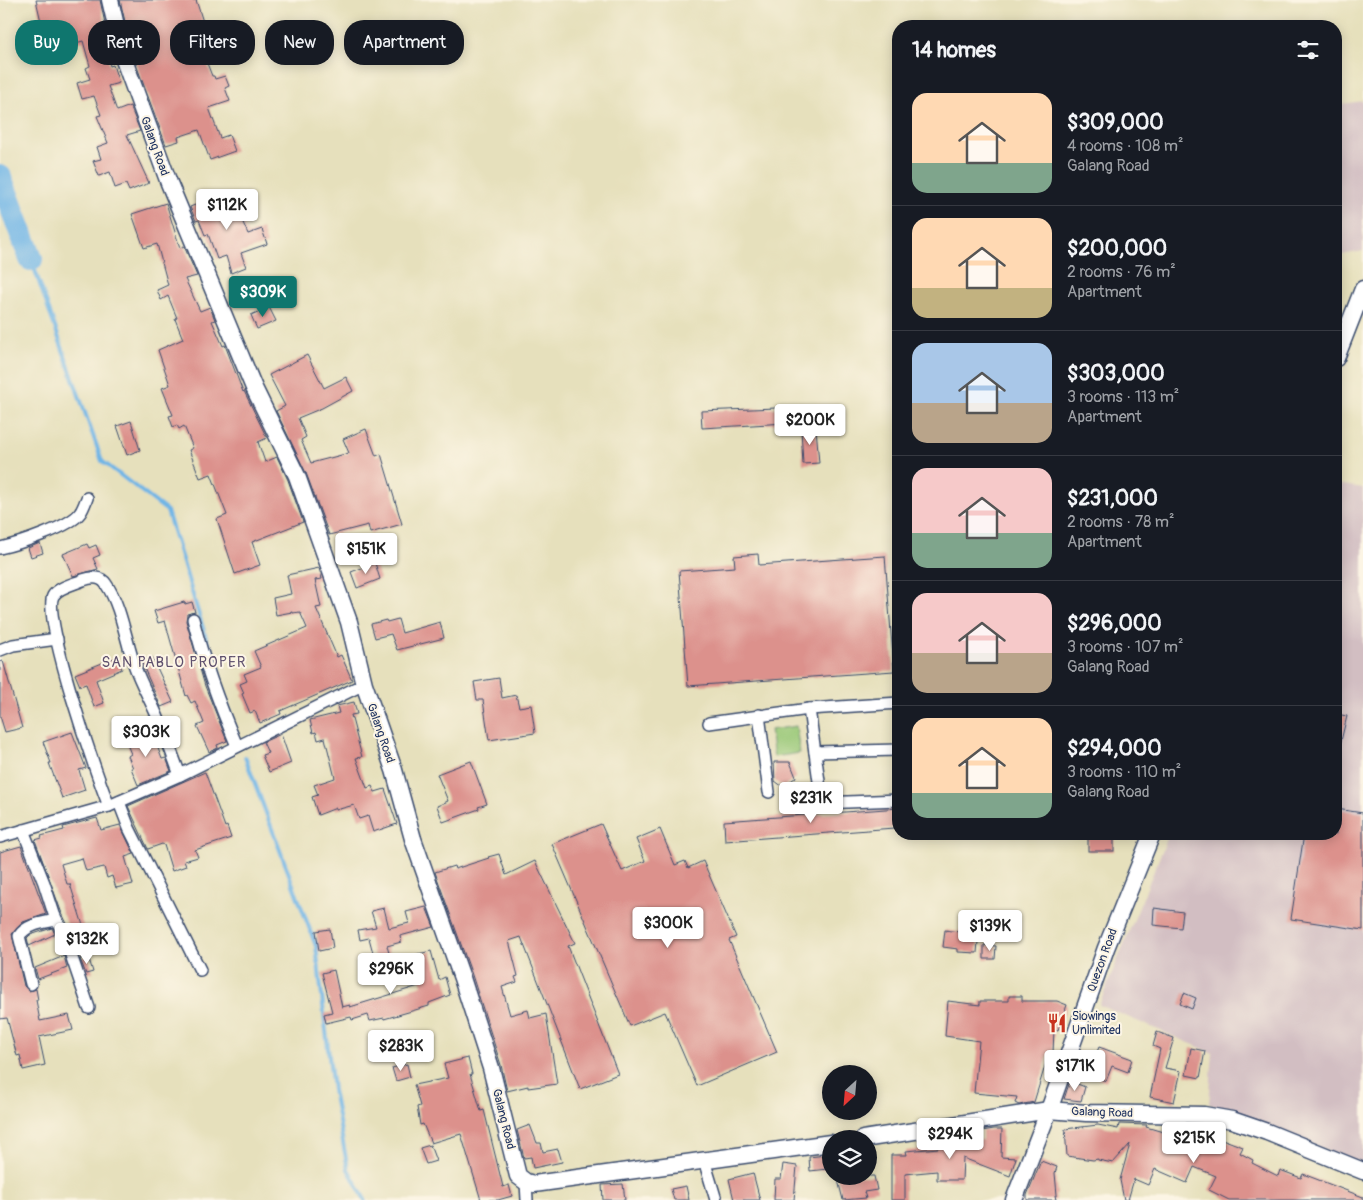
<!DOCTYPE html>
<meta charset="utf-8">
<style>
:root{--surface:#171b24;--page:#242831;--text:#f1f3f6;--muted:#9ea1a6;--line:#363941;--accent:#0f766e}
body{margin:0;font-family:Pangolin,sans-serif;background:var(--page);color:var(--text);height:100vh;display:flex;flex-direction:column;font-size:19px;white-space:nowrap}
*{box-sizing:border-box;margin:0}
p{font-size:16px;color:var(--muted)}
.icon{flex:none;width:28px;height:28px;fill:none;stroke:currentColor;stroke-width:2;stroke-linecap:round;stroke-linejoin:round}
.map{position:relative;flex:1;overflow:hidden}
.details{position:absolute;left:892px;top:20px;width:450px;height:820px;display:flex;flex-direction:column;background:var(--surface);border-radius:20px;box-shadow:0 2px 12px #0003}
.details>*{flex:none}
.banner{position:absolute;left:15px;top:20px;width:475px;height:45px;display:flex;gap:10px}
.needle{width:32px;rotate:206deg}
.buttons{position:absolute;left:822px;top:1065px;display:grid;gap:10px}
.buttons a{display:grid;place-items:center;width:55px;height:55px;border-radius:50%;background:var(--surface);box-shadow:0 2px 12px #0003;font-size:25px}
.price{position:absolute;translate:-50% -42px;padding:0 11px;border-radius:5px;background:#fff;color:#222;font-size:16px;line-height:32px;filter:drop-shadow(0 1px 2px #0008)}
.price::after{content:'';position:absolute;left:50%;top:30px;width:15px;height:11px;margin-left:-8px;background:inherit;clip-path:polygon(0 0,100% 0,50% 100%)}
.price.active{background:var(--accent);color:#fff}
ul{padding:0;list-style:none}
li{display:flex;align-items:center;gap:15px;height:125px;padding:0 20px}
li+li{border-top:1px solid var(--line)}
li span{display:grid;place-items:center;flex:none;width:140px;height:100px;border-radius:15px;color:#555}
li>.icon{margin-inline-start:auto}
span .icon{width:60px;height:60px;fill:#fffc;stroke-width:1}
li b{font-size:21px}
h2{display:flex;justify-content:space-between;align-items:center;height:60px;padding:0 20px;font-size:21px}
.pill{padding:0 18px;border-radius:20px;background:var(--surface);box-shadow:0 2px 12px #0003;font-size:18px;line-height:45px}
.pill.active{background:var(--accent);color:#fff}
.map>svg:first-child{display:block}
</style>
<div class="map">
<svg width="1363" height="1200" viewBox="0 0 1363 1200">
<rect width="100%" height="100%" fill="#fcf5e5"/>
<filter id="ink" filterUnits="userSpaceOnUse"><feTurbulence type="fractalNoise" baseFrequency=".02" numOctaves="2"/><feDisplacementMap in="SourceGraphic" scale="10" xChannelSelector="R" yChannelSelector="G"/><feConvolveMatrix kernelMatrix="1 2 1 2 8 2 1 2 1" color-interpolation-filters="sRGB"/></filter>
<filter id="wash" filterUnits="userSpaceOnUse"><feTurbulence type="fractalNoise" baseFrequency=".0096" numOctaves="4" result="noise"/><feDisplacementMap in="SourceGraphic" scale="20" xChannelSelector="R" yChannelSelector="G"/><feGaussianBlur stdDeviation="1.12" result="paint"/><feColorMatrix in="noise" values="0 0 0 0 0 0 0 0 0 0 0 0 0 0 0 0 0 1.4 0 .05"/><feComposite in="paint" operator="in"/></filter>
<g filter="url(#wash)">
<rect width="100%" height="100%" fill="#e6e0bc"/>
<g fill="#d2bec2">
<polygon points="1363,101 1363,251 1336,256 1336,105"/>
<polygon points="1336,484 1363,488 1363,1166 1209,1104 1213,1053 1099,1005 1169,834 1336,834"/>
</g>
<polygon fill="#98c776" stroke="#5a7b6a" points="796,726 800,753 774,757 770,730"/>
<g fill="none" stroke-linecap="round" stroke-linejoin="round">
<g stroke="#70b5e6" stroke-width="4">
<polyline points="31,259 102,461 167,511 231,719"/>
<polyline points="245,757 316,946 333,1090 348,1169 365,1200"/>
</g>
<polyline stroke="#70b5e6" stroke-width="24" points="0,177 31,259"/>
</g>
<g id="blocks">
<g fill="#dc918c">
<polygon points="36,0 100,0 107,33 102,34 110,66 113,65 119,83 108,86 117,111 130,106 140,131 127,135 149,183 129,191 126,184 115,188 110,172 99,176 93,161 101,159 97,147 108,143 97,116 101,115 94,96 82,99 77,83 90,79 86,68 90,66 83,41 64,46 58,26 43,30"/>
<polygon points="120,0 196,0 204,25 207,24 214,44 201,48 212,76 214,76 215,79 225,76 229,86 225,88 230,101 209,108 220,138 229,135 235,151 210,160 199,130 178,137 179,141 166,145 133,56"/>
<polygon points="210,193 216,207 233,200 248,234 262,229 267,244 241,253 246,267 231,273 226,256 217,259 208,234 205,235 199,220 196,221 190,207 200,203 197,199"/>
<polygon points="166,203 180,248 184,246 197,276 185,279 200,311 210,307 215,320 212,321 223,346 225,345 243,392 244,391 267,438 258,442 265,462 277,457 288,480 303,522 252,542 260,565 235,574 217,519 227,515 211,474 200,478 189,450 193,448 184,426 179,429 177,425 173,427 169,416 173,415 162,388 170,385 158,350 183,339 175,319 177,318 168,296 161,300 157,290 168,285 157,244 144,248 132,214"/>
<polygon points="269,307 276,321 257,329 251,315"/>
<polygon points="307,355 324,388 346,377 353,391 322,408 298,418 306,437 301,440 311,463 349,453 343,439 366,429 376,456 381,454 402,524 370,533 368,525 329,535 306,473 276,411 285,406 269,375"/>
<polygon points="802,407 803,422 702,428 701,411"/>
<polygon points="131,421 140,450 127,455 117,426"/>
<polygon points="816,428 819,463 803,464 801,429"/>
<polygon points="40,543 43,553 31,557 28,548"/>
<polygon points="87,544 89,548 96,545 100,555 93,558 98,569 73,576 63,554"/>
<polygon points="758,554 759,565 885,556 894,671 688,686 679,571 735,567 734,556"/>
<polygon points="375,563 380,579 357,588 351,572"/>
<polygon points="319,568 322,579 315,580 321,607 316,608 337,657 341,655 352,680 280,711 281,714 260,723 255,711 250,713 242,694 244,693 240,684 247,681 244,674 261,667 254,651 307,628 300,612 292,613 292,612 276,615 273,598 291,594 287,575"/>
<polygon points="184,602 185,604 192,602 195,612 187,614 186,621 205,686 227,741 217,745 218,748 209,752 197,726 204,723 195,701 191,703 187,695 186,696 165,621 158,623 154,611"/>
<polygon points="398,619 402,633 440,622 444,638 397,650 391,634 375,638 371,624 386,620 387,622"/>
<polygon points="117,657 122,669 96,680 104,703 94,707 86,684 80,686 75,674"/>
<polygon points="152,657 173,702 161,707 141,661"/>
<polygon points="3,661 22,728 5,732 0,716 0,662"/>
<polygon points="499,678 502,698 516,695 519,707 531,705 535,733 489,740 483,700 477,700 474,682"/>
<polygon points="354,702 357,714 351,715 362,757 356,758 367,788 372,786 375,792 385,789 397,824 373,832 368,816 359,819 354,805 336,810 336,808 318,815 312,797 318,795 314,785 335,778 325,738 318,740 316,732 313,733 310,720 339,713 337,706"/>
<polygon points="1336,714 1347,716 1340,745 1336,745"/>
<polygon points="151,730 162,759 166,758 171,771 138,785 131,768 133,768 128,756 131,754 126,742 136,738 135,736"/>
<polygon points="72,732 86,768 79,770 85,790 62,798 49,763 51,763 43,742"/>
<polygon points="281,734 291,763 269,772 262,755 268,753 263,742"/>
<polygon points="471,761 487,804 478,807 479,809 443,822 437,806 448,801 437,774"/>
<polygon points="774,762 790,762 796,777 783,787 775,781"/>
<polygon points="205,772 225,827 227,826 231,838 195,850 198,857 184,861 186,866 172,871 164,845 162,844 148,849 128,806"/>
<polygon points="899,808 899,826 894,828 725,841 724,821"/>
<polygon points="1336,809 1363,813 1363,930 1291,919 1304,834 1336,834"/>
<polygon points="97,818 101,830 120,825 134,854 125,857 133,884 116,888 112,876 107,878 104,867 86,871 82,858 61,864 67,884 70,884 86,935 74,939 61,911 35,840 42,838 41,836 64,830 63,827"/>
<polygon points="601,824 622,871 645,861 636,839 660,829 675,865 685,861 688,868 703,861 736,937 729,940 777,1052 697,1086 665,1012 630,1026 552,844"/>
<rect x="1088" y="834" width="26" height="17"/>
<polygon points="21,846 46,914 23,922 12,934 24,986 29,991 36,989 38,1000 36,1000 40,1021 69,1015 73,1030 39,1037 45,1065 23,1070 20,1055 17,1056 7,1018 0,1019 0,852"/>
<polygon points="499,854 506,875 535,861 575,943 568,946 618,1074 580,1089 521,937 509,941 518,976 515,977 517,982 502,987 510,1015 528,1010 530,1018 546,1014 557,1084 528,1088 528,1086 507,1091 501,1065 472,975 435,872 454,866 455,869 489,858 488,857"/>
<polygon points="426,907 434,927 400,936 401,942 387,946 391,960 376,964 369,938 360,940 358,930 376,927 371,911 384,908 389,928 409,923 406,912"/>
<polygon points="1154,908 1183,912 1181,928 1153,925"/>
<polygon points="52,928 55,934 29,946 27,938 30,935"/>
<polygon points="330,929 333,948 319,951 316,931"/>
<polygon points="960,929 979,930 977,953 958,952 958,949 943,947 945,930 959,932"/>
<polygon points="984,945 996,946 995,959 984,959"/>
<polygon points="431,951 439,980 445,977 450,995 429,1003 429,1006 384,1019 384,1018 370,1021 368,1015 352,1020 351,1017 326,1023 324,1014 332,1012 322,973 334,970 342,1007 350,1005 350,1007 422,985 414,955"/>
<polygon points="64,956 67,968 38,979 35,968"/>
<polygon points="88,956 93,972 86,974 80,959"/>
<polygon points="375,968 377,979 366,981 363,971"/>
<polygon points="1184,993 1196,998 1192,1009 1180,1004"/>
<polygon points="1009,996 1022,996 1022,1001 1057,1001 1067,1005 1058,1030 1054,1029 1053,1053 1049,1053 1034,1102 1019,1105 1015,1103 1017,1097 974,1093 979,1041 945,1036 948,1001 980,1005 980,1001 1009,1001"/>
<polygon points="1157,1032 1174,1038 1165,1068 1181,1071 1174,1102 1150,1097 1160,1049 1153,1046"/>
<polygon points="1099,1047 1132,1059 1128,1072 1112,1066 1106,1081 1088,1074"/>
<polygon points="1191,1048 1205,1051 1200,1078 1186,1075"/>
<polygon points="468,1058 472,1074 470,1074 481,1111 484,1110 503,1187 509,1185 512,1196 498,1200 481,1200 461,1134 431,1143 423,1124 420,1125 417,1107 420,1106 414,1085 448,1078 444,1064"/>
<polygon points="407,1064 410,1077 396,1081 392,1068"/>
<polygon points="1070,1081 1085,1087 1081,1101 1064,1099"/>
<polygon points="1119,1124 1147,1125 1146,1127 1163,1132 1184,1134 1184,1136 1206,1141 1209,1134 1243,1147 1240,1153 1253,1160 1252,1163 1278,1176 1280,1170 1301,1178 1303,1174 1363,1197 1363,1200 1229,1200 1209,1190 1216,1176 1194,1167 1187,1183 1155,1169 1148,1185 1134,1179 1128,1200 1124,1200 1120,1180 1130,1144 1113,1163 1098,1160 1098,1159 1093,1160 1067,1156 1065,1129 1098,1125 1118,1129"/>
<polygon points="530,1125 537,1143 541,1143 543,1152 558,1149 562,1162 533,1168 531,1157 524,1158 517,1130"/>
<polygon points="994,1129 1002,1129 1001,1157 1016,1158 1010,1176 963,1158 962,1180 937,1180 937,1171 905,1174 905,1200 891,1200 891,1155 907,1155 906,1151 938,1148 938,1139 982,1140 982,1131"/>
<polygon points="430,1145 436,1161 426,1164 420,1148"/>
<polygon points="826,1155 828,1169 810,1171 809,1157"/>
<polygon points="1041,1161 1057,1167 1055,1173 1057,1195 1055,1195 1056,1200 1027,1200 1027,1195"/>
<polygon points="783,1164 797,1166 794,1200 774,1200 775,1179 781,1179"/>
<polygon points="753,1173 760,1200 734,1200 729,1179"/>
<polygon points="837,1176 874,1176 877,1190 864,1192 866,1198 843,1200"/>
<polygon points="623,1184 625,1200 603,1200 602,1185"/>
<polygon points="686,1186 689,1200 674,1200 671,1189"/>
</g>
</g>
</g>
<g filter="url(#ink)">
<use href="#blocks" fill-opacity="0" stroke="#394a6c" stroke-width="1"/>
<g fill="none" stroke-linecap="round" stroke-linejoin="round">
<defs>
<g id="street">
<path d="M0 548C18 544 70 527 80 513 83 509 85 503 87 498"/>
<path d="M193 619C204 663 219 704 237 746"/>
<polyline points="0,650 13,645 57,639"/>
<polyline points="809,709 822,803 899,800"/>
<polyline points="759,715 769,792"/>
<polyline points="709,723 809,709 899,703"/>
<polyline points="815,752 899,750"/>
<polyline points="119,802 129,828 200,970"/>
<path d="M109 806C97 777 42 618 53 596 58 587 74 584 83 580 91 577 101 576 106 584 121 605 126 642 135 667 141 684 151 701 158 718 166 737 173 756 180 775"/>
<polyline points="23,830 44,883 54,914 67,943 89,1008"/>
<polyline points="0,837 109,806 180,775 364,684"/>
<path d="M31 984 19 936C27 924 43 923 56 920"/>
<polyline points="704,1160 716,1200"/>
<polyline points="526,1182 527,1200"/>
</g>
<g id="secondary">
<polyline points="110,0 124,60 169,183 254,388 297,476 349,622 364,684 394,770 413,839 462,978 491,1068 518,1176 526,1182 534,1184 831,1143"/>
<polyline points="1336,358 1363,289"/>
<polyline points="863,1139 1049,1110 1086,1113 1204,1115 1232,1120 1267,1132 1363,1171"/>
<polyline points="1014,1200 1049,1110 1106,948 1152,834"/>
</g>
</defs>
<use href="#street" stroke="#394a6c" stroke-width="14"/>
<use href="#secondary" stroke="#394a6c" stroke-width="19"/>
<use href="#street" stroke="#fff" stroke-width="11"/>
<use href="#secondary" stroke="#fff" stroke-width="16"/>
</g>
</g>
<defs>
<symbol id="restaurant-bare" viewBox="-9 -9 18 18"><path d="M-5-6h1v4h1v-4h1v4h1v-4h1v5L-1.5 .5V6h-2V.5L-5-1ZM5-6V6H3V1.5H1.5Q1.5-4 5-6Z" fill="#c8321e" stroke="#fcf5e5" stroke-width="2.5" paint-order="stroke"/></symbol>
</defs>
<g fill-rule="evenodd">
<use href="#restaurant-bare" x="1043" y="1009" width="28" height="28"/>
</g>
<g text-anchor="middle" stroke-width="4" stroke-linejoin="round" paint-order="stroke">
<g font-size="12" fill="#1b2f5e" stroke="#fcf5e5">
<text transform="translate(155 146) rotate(70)" y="4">Galang Road</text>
<text transform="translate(381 733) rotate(71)" y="4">Galang Road</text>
<text transform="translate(1102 960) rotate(-70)" y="4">Quezon Road</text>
<text transform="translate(1102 1112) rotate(2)" y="4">Galang Road</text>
<text transform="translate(504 1119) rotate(76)" y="4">Galang Road</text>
</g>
<g font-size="12" fill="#1b2f5e" stroke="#fcf5e5" text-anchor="start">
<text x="1072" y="1020">Siowings<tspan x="1072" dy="14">Unlimited</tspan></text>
</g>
<g font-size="15" letter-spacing="1" fill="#5f516e" stroke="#fcf5e5">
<text x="174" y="667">SAN PABLO PROPER</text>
</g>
</g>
</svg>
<div class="buttons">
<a><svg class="needle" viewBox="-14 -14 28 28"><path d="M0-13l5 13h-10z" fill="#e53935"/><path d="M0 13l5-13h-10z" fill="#9ea1a6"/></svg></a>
<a><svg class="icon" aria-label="layers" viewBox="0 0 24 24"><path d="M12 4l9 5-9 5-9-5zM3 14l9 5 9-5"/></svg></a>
</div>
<b class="price" style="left:227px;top:231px">$112K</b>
<b class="price active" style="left:263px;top:318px">$309K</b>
<b class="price" style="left:810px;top:446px">$200K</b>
<b class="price" style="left:366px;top:575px">$151K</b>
<b class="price" style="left:146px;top:758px">$303K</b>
<b class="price" style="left:811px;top:824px">$231K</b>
<b class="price" style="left:668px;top:949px">$300K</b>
<b class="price" style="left:990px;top:952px">$139K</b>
<b class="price" style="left:87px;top:965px">$132K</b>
<b class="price" style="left:391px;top:995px">$296K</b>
<b class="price" style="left:401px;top:1072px">$283K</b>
<b class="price" style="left:1075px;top:1092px">$171K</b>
<b class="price" style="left:950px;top:1160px">$294K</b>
<b class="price" style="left:1194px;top:1164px">$215K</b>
<div class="banner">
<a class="pill active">Buy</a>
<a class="pill">Rent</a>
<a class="pill">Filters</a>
<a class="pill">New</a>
<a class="pill">Apartment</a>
</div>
<section class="details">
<h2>14 homes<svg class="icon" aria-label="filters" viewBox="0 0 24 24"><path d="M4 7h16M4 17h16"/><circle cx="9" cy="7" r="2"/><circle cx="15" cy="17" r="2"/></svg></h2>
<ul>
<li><span style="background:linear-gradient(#ffd9b3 70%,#7fa58c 0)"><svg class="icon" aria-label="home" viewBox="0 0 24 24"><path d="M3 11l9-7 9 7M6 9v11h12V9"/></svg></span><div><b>$309,000</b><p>4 rooms · 108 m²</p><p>Galang Road</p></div></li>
<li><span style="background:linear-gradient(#ffd9b3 70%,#c2b280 0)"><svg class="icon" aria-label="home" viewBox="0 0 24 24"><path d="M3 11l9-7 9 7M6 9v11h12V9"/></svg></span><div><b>$200,000</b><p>2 rooms · 76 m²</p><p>Apartment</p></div></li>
<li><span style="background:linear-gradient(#a9c7e8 60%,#b9a48a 0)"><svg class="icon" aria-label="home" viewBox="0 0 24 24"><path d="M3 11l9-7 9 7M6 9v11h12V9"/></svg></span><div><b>$303,000</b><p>3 rooms · 113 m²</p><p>Apartment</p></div></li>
<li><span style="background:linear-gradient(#f6c9c9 65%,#7fa58c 0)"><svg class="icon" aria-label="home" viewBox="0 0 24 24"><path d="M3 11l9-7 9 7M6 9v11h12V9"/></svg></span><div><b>$231,000</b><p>2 rooms · 78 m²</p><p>Apartment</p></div></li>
<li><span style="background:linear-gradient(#f6c9c9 60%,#b9a48a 0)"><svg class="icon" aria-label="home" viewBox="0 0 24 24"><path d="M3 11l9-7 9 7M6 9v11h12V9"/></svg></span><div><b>$296,000</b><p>3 rooms · 107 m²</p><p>Galang Road</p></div></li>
<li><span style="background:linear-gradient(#ffd9b3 75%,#7fa58c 0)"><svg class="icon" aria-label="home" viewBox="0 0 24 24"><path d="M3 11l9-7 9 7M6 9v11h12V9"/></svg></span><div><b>$294,000</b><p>3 rooms · 110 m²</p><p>Galang Road</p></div></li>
</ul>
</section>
</div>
